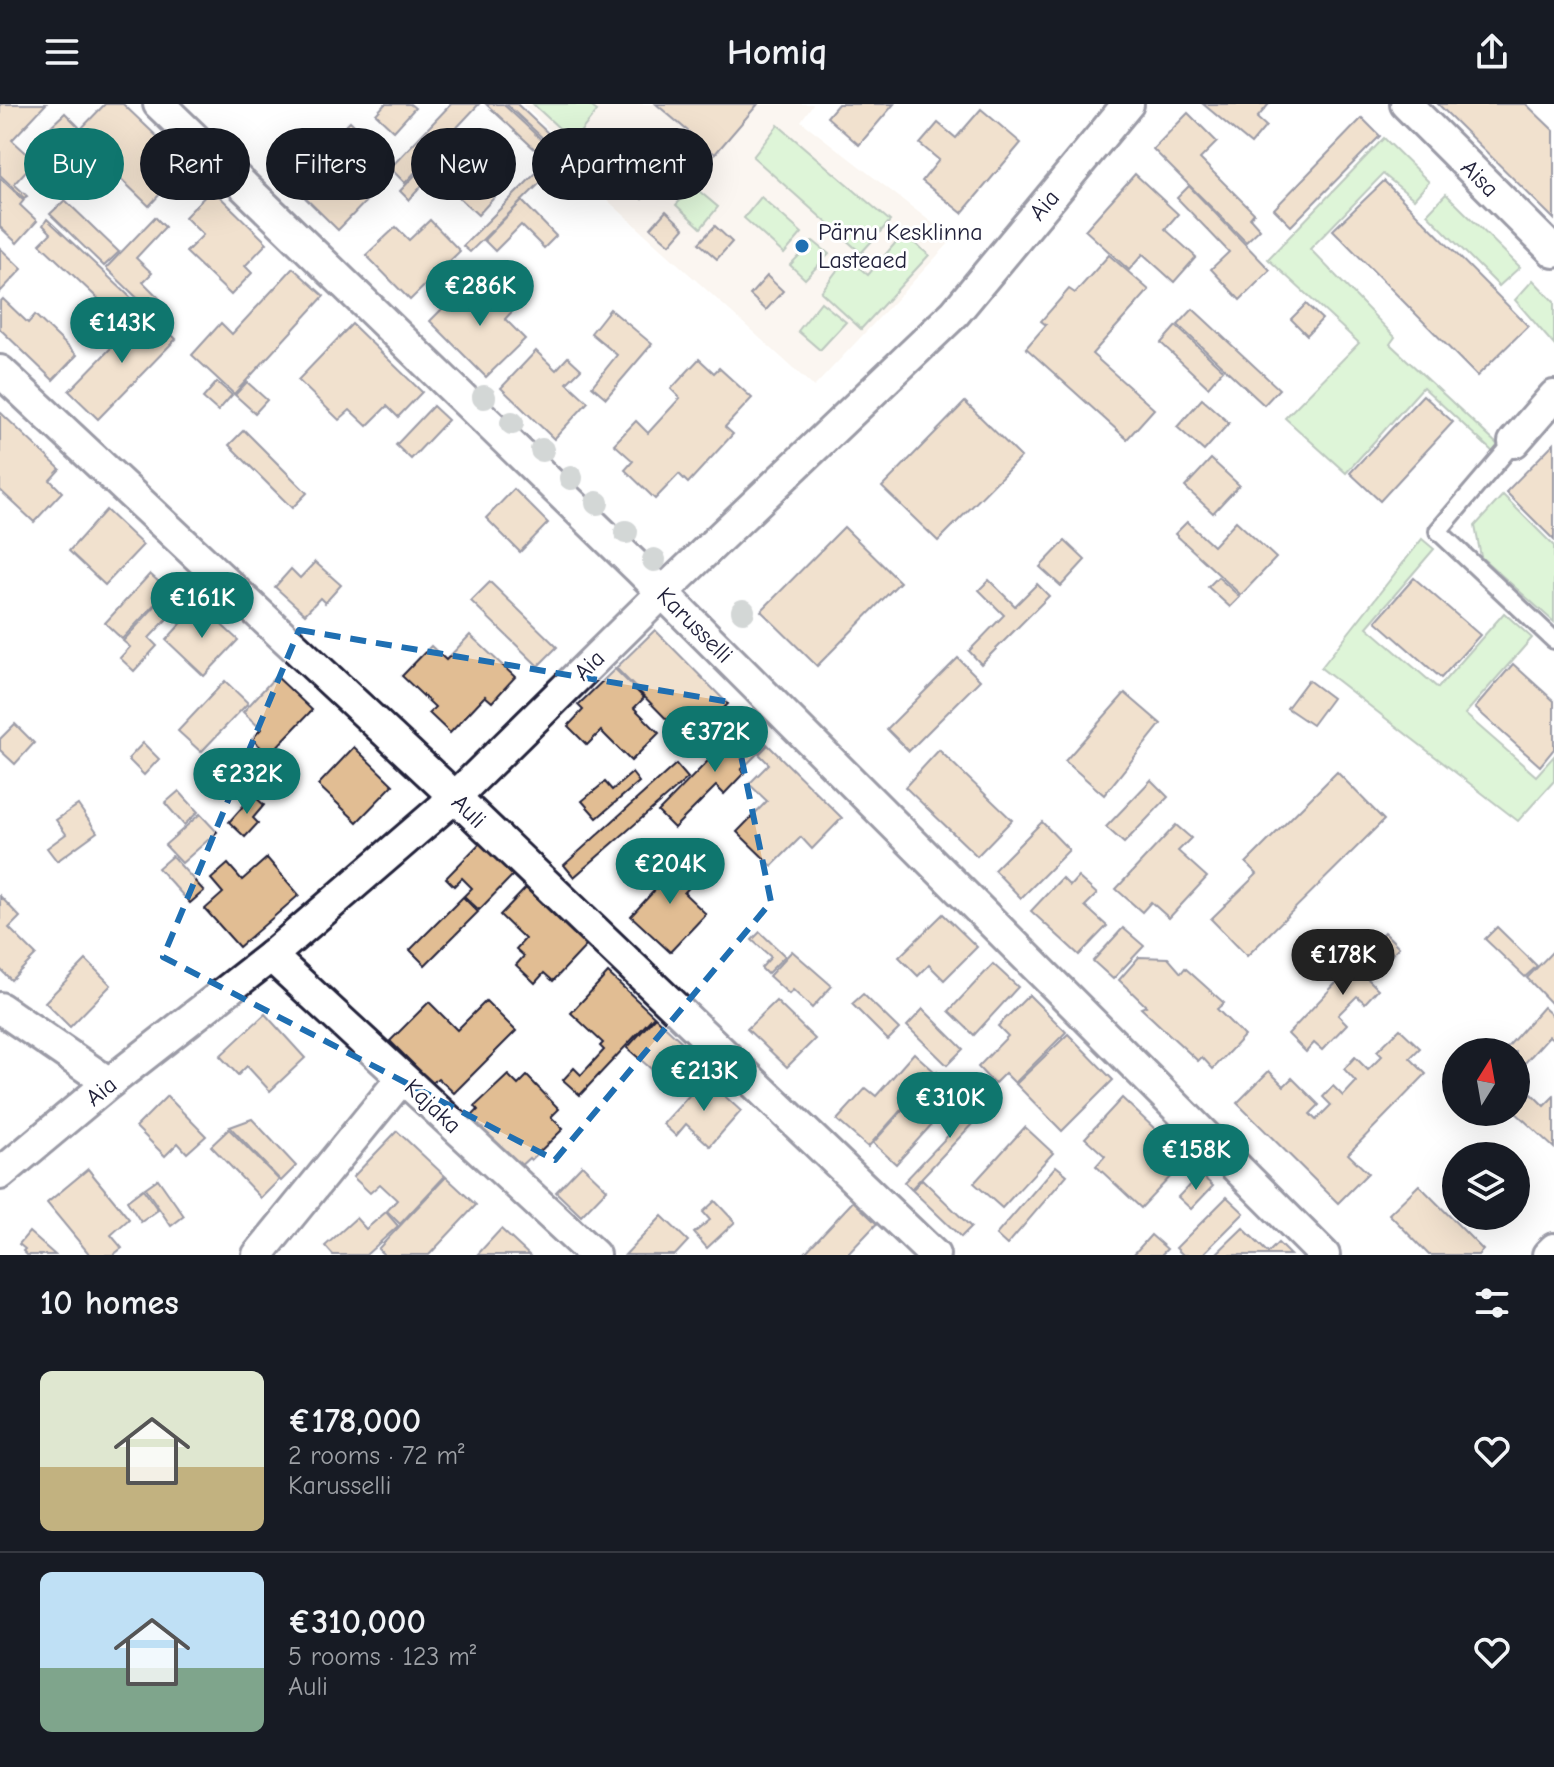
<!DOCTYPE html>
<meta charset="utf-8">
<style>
:root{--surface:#171b24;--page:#20242c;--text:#f1f3f6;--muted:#9ea1a6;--line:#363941;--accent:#0f766e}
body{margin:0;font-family:"Comic Neue",sans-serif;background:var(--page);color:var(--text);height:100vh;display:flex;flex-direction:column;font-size:30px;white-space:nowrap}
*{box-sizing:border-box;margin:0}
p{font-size:26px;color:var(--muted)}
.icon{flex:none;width:44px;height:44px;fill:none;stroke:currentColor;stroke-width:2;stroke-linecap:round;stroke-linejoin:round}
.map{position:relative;height:1151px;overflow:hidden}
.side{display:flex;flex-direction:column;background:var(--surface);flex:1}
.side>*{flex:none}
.top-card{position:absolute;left:24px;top:24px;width:800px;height:72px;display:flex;gap:16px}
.needle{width:52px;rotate:11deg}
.tools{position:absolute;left:1442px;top:934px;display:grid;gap:16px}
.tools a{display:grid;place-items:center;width:88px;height:88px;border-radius:50%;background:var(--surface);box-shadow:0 8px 32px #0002;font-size:40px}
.price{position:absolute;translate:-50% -68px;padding:0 18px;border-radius:28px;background:var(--accent);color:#fff;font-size:26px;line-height:52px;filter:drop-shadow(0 2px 4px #0008)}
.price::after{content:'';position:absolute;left:50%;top:48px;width:24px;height:18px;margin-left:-12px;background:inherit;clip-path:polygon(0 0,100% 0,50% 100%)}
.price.active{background:#222;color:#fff}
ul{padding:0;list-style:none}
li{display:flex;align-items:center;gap:24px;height:200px;padding:0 40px}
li+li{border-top:2px solid var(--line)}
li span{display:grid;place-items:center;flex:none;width:224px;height:160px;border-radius:12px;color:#555}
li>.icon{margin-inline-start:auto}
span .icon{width:96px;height:96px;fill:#fffc;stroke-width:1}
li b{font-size:34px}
h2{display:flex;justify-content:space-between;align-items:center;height:96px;padding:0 40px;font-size:34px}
.pill{padding:0 28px;border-radius:36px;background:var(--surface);box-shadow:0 8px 32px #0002;font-size:28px;line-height:72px}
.pill.active{background:var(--accent);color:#fff}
header{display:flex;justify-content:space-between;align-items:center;height:104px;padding:0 40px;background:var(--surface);font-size:36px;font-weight:800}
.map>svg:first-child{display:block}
</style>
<header><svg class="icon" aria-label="menu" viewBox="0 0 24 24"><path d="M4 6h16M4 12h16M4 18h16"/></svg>Homiq<svg class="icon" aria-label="share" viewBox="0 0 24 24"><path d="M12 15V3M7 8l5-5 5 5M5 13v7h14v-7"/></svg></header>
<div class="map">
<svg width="1554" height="1151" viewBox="0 0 1554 1151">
<rect width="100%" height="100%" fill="#fff"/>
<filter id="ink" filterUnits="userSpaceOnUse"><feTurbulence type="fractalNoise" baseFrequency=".0125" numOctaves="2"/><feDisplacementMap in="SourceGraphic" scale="16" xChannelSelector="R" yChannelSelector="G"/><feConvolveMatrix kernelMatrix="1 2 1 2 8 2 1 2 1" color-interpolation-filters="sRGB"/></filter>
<g filter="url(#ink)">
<polygon fill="#f6ebdf" points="522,0 813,0 801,17 953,135 814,283 562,55 570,45"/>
<g fill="#b6e8a8" stroke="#6c8572" stroke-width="2">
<polygon points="533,0 588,0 597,7 573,37"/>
<polygon points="778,21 890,117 861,149 753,53"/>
<polygon points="1384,34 1429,78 1414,95 1383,70 1310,145 1395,233 1390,240 1499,342 1494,349 1423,283 1346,369 1285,314 1359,239 1268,155"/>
<polygon points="693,82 718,103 701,124 676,101"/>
<polygon points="1446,90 1520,163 1499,182 1427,110"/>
<polygon points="761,93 802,129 784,150 744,114"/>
<polygon points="903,130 929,151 861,225 821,188 847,153 868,171"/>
<polygon points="813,137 829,150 805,175 790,161"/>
<polygon points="1533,176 1554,198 1554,241 1515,196"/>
<polygon points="821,198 846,218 820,246 798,227"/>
<polygon points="1503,391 1554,442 1554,518 1481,453 1475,422"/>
<polygon points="1422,435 1434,445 1367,523 1438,584 1504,509 1532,534 1465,610 1536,672 1554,652 1554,677 1518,717 1321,564"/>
</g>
<g fill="#e1bd93" stroke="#22223b" stroke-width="2">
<polygon points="0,0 46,0 12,36 35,57 14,80 27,92 24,94 0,71"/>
<polygon points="105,0 123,0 187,61 149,102 119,73 106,87 90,72 103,58 75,31"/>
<polygon points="385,0 410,0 415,4 394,27 376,10"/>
<polygon points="451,0 479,0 405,79 390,64"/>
<polygon points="486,0 503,0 560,53 552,61"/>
<polygon points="506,0 517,0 566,46 561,51"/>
<polygon points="656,0 758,0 715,50"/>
<polygon points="838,0 894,0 859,41 827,13"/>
<polygon points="1203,0 1269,0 1257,14 1266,22 1251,40"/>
<polygon points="1438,0 1526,0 1554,27 1554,115"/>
<polygon points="981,5 1021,39 962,109 922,77 939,56 920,40 938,19 956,34"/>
<polygon points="65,9 79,23 48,51 35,37"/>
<polygon points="1188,9 1217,38 1200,55 1254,109 1250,114 1260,125 1246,138 1153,45"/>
<polygon points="1362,14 1380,32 1291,122 1274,105"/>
<polygon points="350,17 368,34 360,42 372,54 357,70 375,88 338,126 290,79"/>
<polygon points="449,35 502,85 478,111 433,69 409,96 400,87"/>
<polygon points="654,46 672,63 642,95 624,77"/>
<polygon points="544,61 552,67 470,148 463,142"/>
<polygon points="1135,70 1178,110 1165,125 1196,153 1174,178 1143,150 1129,166 1085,126"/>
<polygon points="0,74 24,96 20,101 37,117 17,139 0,123"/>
<polygon points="1384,77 1528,222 1477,272 1333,126"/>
<polygon points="1189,82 1270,166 1240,196 1211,165 1229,148 1177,94"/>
<polygon points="212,85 267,139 245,162 252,169 231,191 186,148 203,131 185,113"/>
<polygon points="65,96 119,148 104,162 50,110"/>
<polygon points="522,97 556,132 544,144 521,121 495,147 484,136"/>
<polygon points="666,107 684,124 670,140 651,124"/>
<polygon points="155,113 165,123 136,154 152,169 143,178 167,202 157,213 106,164"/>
<polygon points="47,115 143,205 127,222 40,140 51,129 43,121"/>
<polygon points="430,116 460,147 410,196 366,151 396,123 409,136"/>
<polygon points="715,122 732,138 717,155 699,139"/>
<polygon points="0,144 22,165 0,188"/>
<polygon points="1109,151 1149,186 1092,250 1154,305 1127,335 1026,244 1046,221 1041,217 1069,185 1075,189"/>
<polygon points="293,164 324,192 234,290 192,251 221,219 232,230"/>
<polygon points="767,172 783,187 766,206 750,191"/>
<polygon points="468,179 488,200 503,185 519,200 505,215 525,235 486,273 430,217"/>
<polygon points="3,195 28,219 35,211 77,251 53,276 0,225 0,198"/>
<polygon points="1306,200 1322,215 1307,231 1291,215"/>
<polygon points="610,205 652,240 606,294 592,282 617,251 591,229"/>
<polygon points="1193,205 1279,285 1264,301 1178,221"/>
<polygon points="147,207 176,235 98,315 69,287"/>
<polygon points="352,220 422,288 398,313 387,302 367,322 350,306 339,316 298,276"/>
<polygon points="1176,222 1223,266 1208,283 1161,239"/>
<polygon points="536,247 556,266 568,253 581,265 567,279 588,298 554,335 501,284"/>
<polygon points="699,255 714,269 719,264 752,294 725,323 733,330 688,379 679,370 655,395 625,366 633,357 614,340 636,317 648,329 680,294 671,285"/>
<polygon points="217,278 232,291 218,307 203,294"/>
<polygon points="247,278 267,296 255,309 235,291"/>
<polygon points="1423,291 1453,318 1380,397 1350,369"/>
<polygon points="1202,295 1229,319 1204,347 1177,323"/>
<polygon points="965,298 1021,353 938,437 882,383"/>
<polygon points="433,302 448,316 411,355 396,341"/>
<polygon points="0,308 60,365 50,376 62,388 34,418 0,386"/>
<polygon points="244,326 307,389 292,404 229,341"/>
<polygon points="1554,339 1554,436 1506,388"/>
<polygon points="1211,355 1239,381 1213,409 1185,383"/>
<polygon points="514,385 548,419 520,448 486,414"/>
<polygon points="106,406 143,441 105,481 69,447"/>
<polygon points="1236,417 1276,454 1241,491 1175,430 1187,418 1213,442"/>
<polygon points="844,423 900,478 817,562 761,507"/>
<polygon points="1065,437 1085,456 1061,482 1040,463"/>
<polygon points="315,458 341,481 325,499 320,494 305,510 275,483 291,465 300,474"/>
<polygon points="150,470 168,486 122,535 105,519"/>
<polygon points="1218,473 1240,493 1230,503 1208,483"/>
<polygon points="1414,474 1480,531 1441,574 1376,517"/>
<polygon points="989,476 1015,502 1037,480 1049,492 981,560 969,547 1004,511 979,486"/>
<polygon points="490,478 557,543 538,562 471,497"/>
<polygon points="169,487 182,499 149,534 157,542 134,567 120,554 130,543 123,537"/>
<polygon points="199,500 238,536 204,572 166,536"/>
<polygon points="655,526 728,600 689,638 616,564"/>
<polygon points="470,531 515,573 492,598 485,592 450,629 429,609 435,603 402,572 431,542 446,556"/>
<polygon points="958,554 980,576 909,647 887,625"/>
<polygon points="1513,560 1554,597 1554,645 1540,662 1475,604"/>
<polygon points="615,565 644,594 634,604 659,629 631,657 601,627 587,641 568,622 583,606 578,601"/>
<polygon points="276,572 312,606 269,651 252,635 261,625 243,608"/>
<polygon points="1308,576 1332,594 1312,621 1287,604"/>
<polygon points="225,577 248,599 201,648 178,627"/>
<polygon points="1125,589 1161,620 1104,691 1065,657"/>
<polygon points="745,619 767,640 741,666 744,669 724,690 716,682 674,724 658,708"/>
<polygon points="15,620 34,639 15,660 0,646 0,635"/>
<polygon points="143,639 159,655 144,671 128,655"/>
<polygon points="768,641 842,714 812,745 801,733 772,762 737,728 767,697 749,680 769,660 759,650"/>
<polygon points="354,643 393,681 357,718 318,681"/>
<polygon points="939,646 1012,716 977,752 905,683"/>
<polygon points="676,660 688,674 574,773 564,761"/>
<polygon points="1337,668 1384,716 1247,852 1211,815 1257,770 1246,759"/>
<polygon points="632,669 639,678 597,714 582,697 605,678 612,686"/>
<polygon points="1151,676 1168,693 1124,739 1106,723"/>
<polygon points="179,687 198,708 184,721 165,699"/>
<polygon points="253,691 264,701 253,714 258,719 245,733 229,718"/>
<polygon points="78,701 97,728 57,757 47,744 66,730 56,716"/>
<polygon points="200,710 217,728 182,759 165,741"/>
<polygon points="1042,718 1069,746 1021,794 994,766"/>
<polygon points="1176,721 1191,734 1178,747 1207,773 1169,814 1151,798 1142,808 1116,785"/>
<polygon points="481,738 513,771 479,806 464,792 472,784 462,774 454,782 446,774"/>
<polygon points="671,750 697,775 684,789 706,810 670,848 631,812 664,776 655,768"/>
<polygon points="172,752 204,787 190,799 158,764"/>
<polygon points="267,754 299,791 239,843 205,805 223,789 211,775 228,760 242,776"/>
<polygon points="1078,773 1097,790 1085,802 1107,822 1079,851 1031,807 1062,774 1070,782"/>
<polygon points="526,784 587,841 553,877 544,869 535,879 516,861 524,852 516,845 525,835 500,811"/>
<polygon points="0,792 20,813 9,824 36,851 11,876 0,865"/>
<polygon points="463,793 478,808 425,861 410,846"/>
<polygon points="943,810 977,843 944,876 929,861 918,872 899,853"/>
<polygon points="1497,823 1537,862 1525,873 1485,835"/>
<polygon points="1123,824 1144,842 1113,875 1093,857"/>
<polygon points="760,828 785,852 767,870 761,864 771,853 752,836"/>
<polygon points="1384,828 1399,843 1368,875 1378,885 1365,899 1357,892 1338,911 1347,920 1322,946 1314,939 1306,948 1288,930"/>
<polygon points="1554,846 1554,900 1553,901 1527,874"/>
<polygon points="792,847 832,882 812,904 793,886 789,890 769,872"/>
<polygon points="1139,853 1168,854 1181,869 1185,864 1224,899 1217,905 1244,932 1213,965 1202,953 1198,957 1141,904 1146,902 1119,876"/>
<polygon points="86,856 111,881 70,923 45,898"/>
<polygon points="993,860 1018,883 974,931 949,907"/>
<polygon points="608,869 654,912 580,991 563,976 574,964 581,971 604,946 600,942 603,939 571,909"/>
<polygon points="863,890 899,925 888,936 852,900"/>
<polygon points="1029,891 1066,928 1015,979 1005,969 994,980 978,963 1008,932 998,922"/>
<polygon points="486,897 516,927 454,989 438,974 432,979 390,937 429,898 457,926"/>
<polygon points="776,897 815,935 787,963 747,925"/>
<polygon points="1543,903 1554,913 1554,936 1549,932 1516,969 1516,948 1503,948"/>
<polygon points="923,905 963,945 947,961 907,922"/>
<polygon points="265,910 305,954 270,987 247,962 238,971 220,952"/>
<polygon points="655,913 683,939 656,969 627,944"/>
<polygon points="1400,925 1420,944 1410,954 1426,970 1348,1050 1368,1069 1338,1099 1237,999 1269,967 1284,982 1292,974 1319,1001 1310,1010 1316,1016 1331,1001 1323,993 1333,982 1343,992 1356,978 1344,965 1355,953 1368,966 1382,952 1377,947"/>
<polygon points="1068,930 1113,976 1062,1027 1016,980"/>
<polygon points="914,949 935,968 868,1043 837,1016 866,984 876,992"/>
<polygon points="937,968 960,989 896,1060 873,1039"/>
<polygon points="508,971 518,981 527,972 559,1005 551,1013 563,1025 531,1056 529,1054 518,1064 470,1014 478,1006 475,1002"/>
<polygon points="705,974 741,1007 710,1042 686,1020 676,1032 663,1020"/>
<polygon points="1532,990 1544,1002 1554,992 1554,1044 1515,1008"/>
<polygon points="980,991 990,1001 911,1085 904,1078 961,1018 957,1015"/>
<polygon points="167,992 206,1032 187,1049 178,1039 165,1052 136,1023"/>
<polygon points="1122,994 1187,1055 1141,1104 1096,1062 1105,1052 1085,1034"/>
<polygon points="252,1015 296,1062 281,1077 230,1023"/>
<polygon points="1025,1023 1053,1049 1002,1104 974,1079"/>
<polygon points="229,1025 279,1076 261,1094 211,1042"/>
<polygon points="397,1027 445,1072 400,1120 387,1107 397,1096 380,1080 370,1089 353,1073"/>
<polygon points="582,1061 607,1085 581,1112 556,1088"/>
<polygon points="1056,1062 1067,1071 1007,1141 996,1131"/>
<polygon points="88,1065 129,1115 111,1131 122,1144 113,1151 90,1151 47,1099"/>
<polygon points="1200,1070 1213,1082 1191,1105 1178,1093"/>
<polygon points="446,1073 476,1101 429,1151 384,1151 378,1145"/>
<polygon points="158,1075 184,1112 171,1122 145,1084"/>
<polygon points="922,1075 971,1123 961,1133 912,1086"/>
<polygon points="1419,1081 1483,1146 1478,1151 1429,1151 1389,1110"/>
<polygon points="143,1085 158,1106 141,1118 127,1097"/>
<polygon points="859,1091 883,1113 847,1151 803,1151"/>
<polygon points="1227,1093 1244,1109 1202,1151 1183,1151 1176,1144"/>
<polygon points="715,1097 735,1118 707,1144 694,1129 710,1116 703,1108"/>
<polygon points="386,1108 398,1122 366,1151 333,1151 325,1142 356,1114 366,1125"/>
<polygon points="662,1112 688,1137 675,1151 625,1151"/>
<polygon points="1243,1124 1268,1149 1278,1139 1290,1151 1215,1151"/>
<polygon points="501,1125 529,1151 477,1151"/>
<polygon points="29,1128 55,1151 27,1151 23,1147 25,1145 19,1140"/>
<polygon points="1151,1131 1167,1145 1161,1151 1133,1151"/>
</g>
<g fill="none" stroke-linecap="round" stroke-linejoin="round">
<defs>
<polyline id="service" points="1514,338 1438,427 1554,536"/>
<g id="minor">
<polyline points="159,0 639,465 1324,1151"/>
<polyline points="1406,0 1554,148"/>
<polyline points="0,267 455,693 934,1151"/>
<polyline points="1514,338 1554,292"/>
<polyline points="271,852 594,1151"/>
<polyline points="0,904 109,979"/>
<polyline points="0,1070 109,979 271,852 455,693 662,489 955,209 1128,0"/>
<polyline points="258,1151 402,974"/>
<polyline points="1548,1151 1554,1145"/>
</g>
</defs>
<use href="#service" stroke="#22223b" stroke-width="22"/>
<use href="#minor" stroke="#22223b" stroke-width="36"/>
<use href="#service" stroke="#fff" stroke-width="16"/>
<use href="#minor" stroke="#fff" stroke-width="30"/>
</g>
<g fill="#9ea6a5">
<circle cx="484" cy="293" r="12"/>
<circle cx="512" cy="319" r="12"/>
<circle cx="542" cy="346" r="12"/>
<circle cx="571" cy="374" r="12"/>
<circle cx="597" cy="399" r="12"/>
<circle cx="626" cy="428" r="12"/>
<circle cx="654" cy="456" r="12"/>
<circle cx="743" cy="507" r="12"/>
</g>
</g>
<path d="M0 0H1554V1151H0ZM299 526 730 598 771 798 555 1056 163 853Z" fill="#fff" fill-opacity=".55" fill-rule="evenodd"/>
<path fill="none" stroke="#1f6fb2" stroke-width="6" stroke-dasharray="16 10" stroke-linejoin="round" d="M299 526 730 598 771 798 555 1056 163 853Z"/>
<circle fill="#1f6fb2" stroke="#fff" stroke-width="3" cx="802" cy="142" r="8"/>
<g text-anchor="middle" stroke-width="6" stroke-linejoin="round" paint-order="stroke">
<g font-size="24" fill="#22223b" stroke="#fff">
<text transform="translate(1480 74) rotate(45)" y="8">Aisa</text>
<text transform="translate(1044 101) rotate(-50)" y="8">Aia</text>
<text transform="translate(695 521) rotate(45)" y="8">Karusselli</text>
<text transform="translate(589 561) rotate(-45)" y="8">Aia</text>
<text transform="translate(469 707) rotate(44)" y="8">Auli</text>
<text transform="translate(101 987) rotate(-39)" y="8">Aia</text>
<text transform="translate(433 1002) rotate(43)" y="8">Kajaka</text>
</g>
<g font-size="24" fill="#22223b" stroke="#fff" text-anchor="start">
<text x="818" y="136">Pärnu Kesklinna<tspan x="818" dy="28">Lasteaed</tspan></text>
</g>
</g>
</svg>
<div class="tools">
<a><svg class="needle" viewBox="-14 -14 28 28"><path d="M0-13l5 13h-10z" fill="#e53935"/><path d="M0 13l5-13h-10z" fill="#9ea1a6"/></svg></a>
<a><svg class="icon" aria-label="layers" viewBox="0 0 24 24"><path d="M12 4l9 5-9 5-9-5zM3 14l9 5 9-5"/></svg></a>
</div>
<b class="price" style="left:480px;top:224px">€286K</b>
<b class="price" style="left:122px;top:261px">€143K</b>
<b class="price" style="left:202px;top:536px">€161K</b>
<b class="price" style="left:715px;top:670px">€372K</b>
<b class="price" style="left:247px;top:712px">€232K</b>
<b class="price" style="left:670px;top:802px">€204K</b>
<b class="price active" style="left:1343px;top:893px">€178K</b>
<b class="price" style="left:704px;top:1009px">€213K</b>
<b class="price" style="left:950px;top:1036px">€310K</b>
<b class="price" style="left:1196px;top:1088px">€158K</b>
<div class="top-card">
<a class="pill active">Buy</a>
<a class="pill">Rent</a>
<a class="pill">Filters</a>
<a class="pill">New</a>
<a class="pill">Apartment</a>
</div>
</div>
<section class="side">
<h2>10 homes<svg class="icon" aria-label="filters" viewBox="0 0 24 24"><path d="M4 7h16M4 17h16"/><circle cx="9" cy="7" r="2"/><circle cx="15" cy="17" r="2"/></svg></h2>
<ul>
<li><span style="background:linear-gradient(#dfe7d0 60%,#c2b280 0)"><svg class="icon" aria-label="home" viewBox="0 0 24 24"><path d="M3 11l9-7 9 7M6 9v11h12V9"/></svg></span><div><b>€178,000</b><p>2 rooms · 72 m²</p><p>Karusselli</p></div><svg class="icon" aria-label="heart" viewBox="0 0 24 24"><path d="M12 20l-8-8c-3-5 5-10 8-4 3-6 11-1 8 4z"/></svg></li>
<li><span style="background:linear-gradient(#bfe0f5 60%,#7fa58c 0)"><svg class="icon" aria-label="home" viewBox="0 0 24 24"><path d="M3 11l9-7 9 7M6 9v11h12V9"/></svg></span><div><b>€310,000</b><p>5 rooms · 123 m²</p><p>Auli</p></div><svg class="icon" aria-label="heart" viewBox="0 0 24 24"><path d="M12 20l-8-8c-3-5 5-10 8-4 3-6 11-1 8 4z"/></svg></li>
</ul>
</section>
